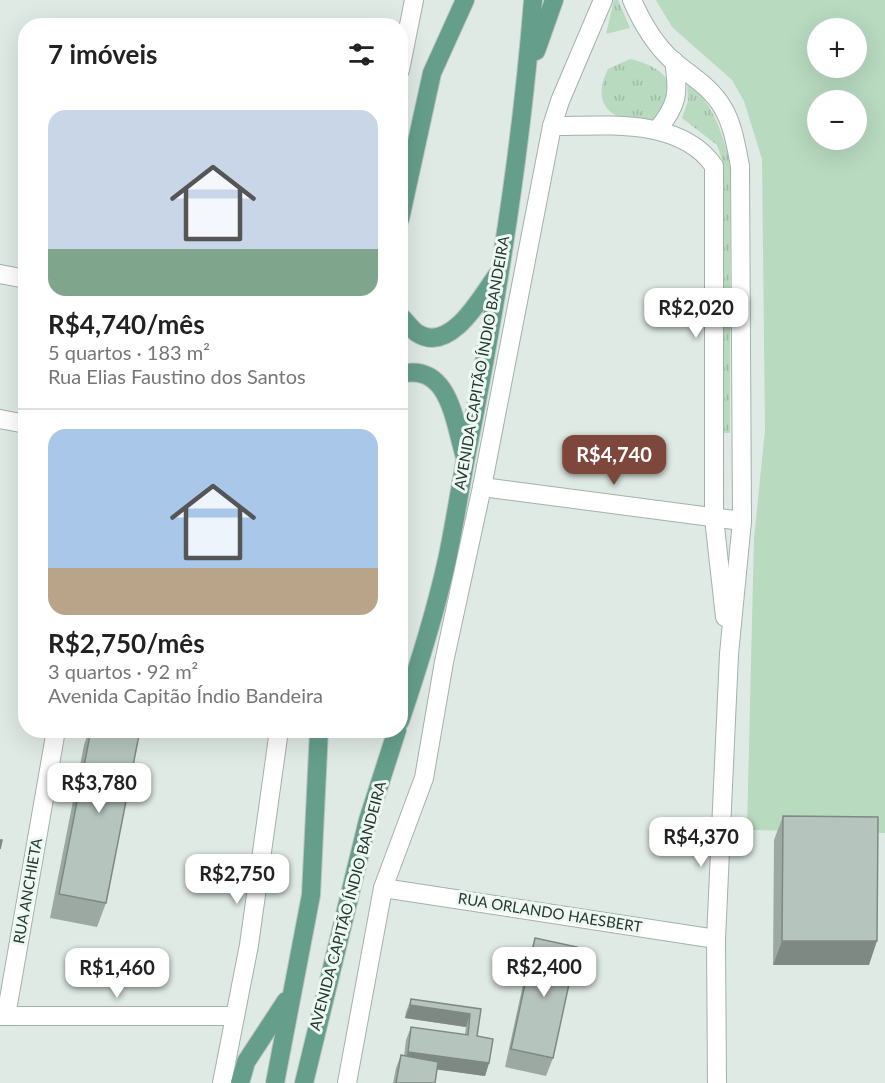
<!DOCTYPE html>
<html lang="pt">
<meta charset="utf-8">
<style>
:root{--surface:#fff;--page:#f6f6f6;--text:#222;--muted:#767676;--line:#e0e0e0;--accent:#7d473c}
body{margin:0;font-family:Lato,sans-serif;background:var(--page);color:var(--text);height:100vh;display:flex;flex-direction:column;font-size:22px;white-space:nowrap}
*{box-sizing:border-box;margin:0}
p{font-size:20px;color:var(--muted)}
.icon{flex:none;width:33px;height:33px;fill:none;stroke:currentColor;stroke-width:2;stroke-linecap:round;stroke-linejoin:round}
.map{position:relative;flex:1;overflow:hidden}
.details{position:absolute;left:18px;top:18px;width:390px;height:720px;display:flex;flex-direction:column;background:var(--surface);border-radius:24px;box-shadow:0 6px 24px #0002}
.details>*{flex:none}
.tools{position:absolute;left:807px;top:18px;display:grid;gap:12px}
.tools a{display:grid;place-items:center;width:60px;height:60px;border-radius:50%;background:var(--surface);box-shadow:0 6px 24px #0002;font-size:30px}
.price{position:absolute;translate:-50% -51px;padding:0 14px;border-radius:12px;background:#fff;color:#222;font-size:20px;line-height:39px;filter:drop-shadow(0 2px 3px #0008)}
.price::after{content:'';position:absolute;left:50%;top:36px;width:18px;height:14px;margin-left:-9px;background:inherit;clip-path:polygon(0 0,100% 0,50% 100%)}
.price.current{background:var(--accent);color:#fff}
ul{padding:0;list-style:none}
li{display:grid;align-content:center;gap:12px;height:318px;padding:0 30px}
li+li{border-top:2px solid var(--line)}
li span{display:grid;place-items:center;height:186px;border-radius:18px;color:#555}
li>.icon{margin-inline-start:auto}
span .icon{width:108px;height:108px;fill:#fffc;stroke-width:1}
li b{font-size:26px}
h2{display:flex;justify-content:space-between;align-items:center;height:72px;padding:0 30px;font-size:26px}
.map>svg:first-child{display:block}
</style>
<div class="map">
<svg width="885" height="1083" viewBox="0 0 885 1083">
<defs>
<pattern id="grass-tufts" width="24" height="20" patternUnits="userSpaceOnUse" patternTransform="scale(1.5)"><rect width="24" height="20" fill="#b8dabf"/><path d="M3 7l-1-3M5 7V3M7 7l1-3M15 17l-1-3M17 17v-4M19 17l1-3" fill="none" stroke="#9ebca5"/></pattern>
</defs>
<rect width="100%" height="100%" fill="#dfeae4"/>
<g fill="url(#grass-tufts)">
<polygon points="614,0 618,0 630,28 606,34"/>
<path d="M630 59C649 63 679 76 669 102 666 108 659 115 654 121 618 124 588 109 608 69Z"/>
<path d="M687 78C713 107 720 125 730 162V433H721L723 162 717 145 682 118 688 101Z"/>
</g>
<path fill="#b8dabf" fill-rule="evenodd" d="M656 0H885V833L747 830 754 539 765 430 762 159 744 101 732 80 672 27ZM818 28H856V68H818ZM818 100H856V140H818Z"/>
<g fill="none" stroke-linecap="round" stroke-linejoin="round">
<defs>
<g id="minor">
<path d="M632 0C642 23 654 44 673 61 691 76 711 87 723 108 733 125 736 146 740 166L742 521 729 654 716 939 717 1083"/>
<polyline points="400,70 414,0"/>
<path d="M552 126C605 126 680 117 714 166V518L725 617"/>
<path d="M657 130C678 105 679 93 674 61"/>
<polyline points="0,274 26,279"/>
<polyline points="0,419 26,424"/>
<polyline points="482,487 742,521"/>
<polyline points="383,888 716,939"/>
<polyline points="0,1016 235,1016"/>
<polyline points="6,1016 56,730"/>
<polyline points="222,1083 249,945 279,730"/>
<polyline points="347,1083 383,888 424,778 444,662 482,487 552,126 560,101 603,0"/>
</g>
<g id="primary">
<polyline points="536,51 554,0"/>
<polyline points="400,219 432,73 465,0"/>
<path d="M400 316C406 321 411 329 417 333 450 355 482 296 497 275"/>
<path d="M400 374C450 362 454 422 465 457"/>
<path d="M400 721C418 668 435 614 447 560 454 527 459 494 465 462 496 309 521 155 533 0"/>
<polyline points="240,1083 246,1062 286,1001"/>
<polyline points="275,1083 311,895 319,730"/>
<polyline points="304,1083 368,820 397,730"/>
</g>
</defs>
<use href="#minor" stroke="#a2b1ab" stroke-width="20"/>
<use href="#primary" stroke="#bcc4c1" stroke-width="20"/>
<use href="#minor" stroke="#fff" stroke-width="18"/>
<use href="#primary" stroke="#659e8b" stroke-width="18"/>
</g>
<g fill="#9ca9a3">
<polygon points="89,730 140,730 106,903 97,927 50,918 84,745"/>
<polygon points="155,730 187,730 185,735"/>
<polygon points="783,816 869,965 773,965 774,840"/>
<polygon points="535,938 553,1058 546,1076 505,1067 529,957"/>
<polygon points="411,999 481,1009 477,1036 489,1063 485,1076 437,1069 435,1083 393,1083 396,1068 401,1055 404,1056 406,1040 411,1027 465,1035 466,1027 405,1018 406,1012"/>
</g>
<g fill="#7f8984">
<polygon points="782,941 877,941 869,965 773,965"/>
<polygon points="410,1005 470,1014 466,1027 405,1018"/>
<polygon points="408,1052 489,1063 485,1076 403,1065"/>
</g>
<g fill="#b5c4bd" stroke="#7f8984" stroke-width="1.5">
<polygon points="91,730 140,730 106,903 59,894"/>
<polygon points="783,816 878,817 877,941 782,941"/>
<polygon points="0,840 2,840 0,849"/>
<polygon points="535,938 577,947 553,1058 511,1049"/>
<polygon points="411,999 481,1009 477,1036 493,1039 489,1063 408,1052 411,1027 468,1035 470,1014 410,1005"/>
<polygon points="401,1055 438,1062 435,1083 396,1083"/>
</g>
<g text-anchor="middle" stroke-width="6" stroke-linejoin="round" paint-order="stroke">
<g font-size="15" fill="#213931" stroke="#eff7f2">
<text transform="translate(482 363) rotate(-80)" y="5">AVENIDA CAPITÃO ÍNDIO BANDEIRA</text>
<text transform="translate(28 891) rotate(-80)" y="5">RUA ANCHIETA</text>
<text transform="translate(348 906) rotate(-75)" y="5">AVENIDA CAPITÃO ÍNDIO BANDEIRA</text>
<text transform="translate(550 913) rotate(9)" y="5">RUA ORLANDO HAESBERT</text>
</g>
</g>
</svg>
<div class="tools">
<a>+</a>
<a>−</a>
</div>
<b class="price" style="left:696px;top:339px">R$2,020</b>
<b class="price current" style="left:614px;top:486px">R$4,740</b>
<b class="price" style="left:99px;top:814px">R$3,780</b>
<b class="price" style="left:701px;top:868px">R$4,370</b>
<b class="price" style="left:237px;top:905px">R$2,750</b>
<b class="price" style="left:544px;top:998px">R$2,400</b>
<b class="price" style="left:117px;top:999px">R$1,460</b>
<section class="details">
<h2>7 imóveis<svg class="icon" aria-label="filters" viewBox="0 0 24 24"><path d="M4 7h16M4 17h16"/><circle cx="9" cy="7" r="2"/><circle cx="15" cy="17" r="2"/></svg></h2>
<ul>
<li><span style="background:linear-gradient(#c9d6e8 75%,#7fa58c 0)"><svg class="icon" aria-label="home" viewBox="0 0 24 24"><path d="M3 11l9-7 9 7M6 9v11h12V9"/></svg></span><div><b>R$4,740/mês</b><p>5 quartos · 183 m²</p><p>Rua Elias Faustino dos Santos</p></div></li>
<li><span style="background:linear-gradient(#a9c7e8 75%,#b9a48a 0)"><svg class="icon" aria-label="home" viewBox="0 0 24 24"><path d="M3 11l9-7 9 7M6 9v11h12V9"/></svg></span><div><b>R$2,750/mês</b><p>3 quartos · 92 m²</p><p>Avenida Capitão Índio Bandeira</p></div></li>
</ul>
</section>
</div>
